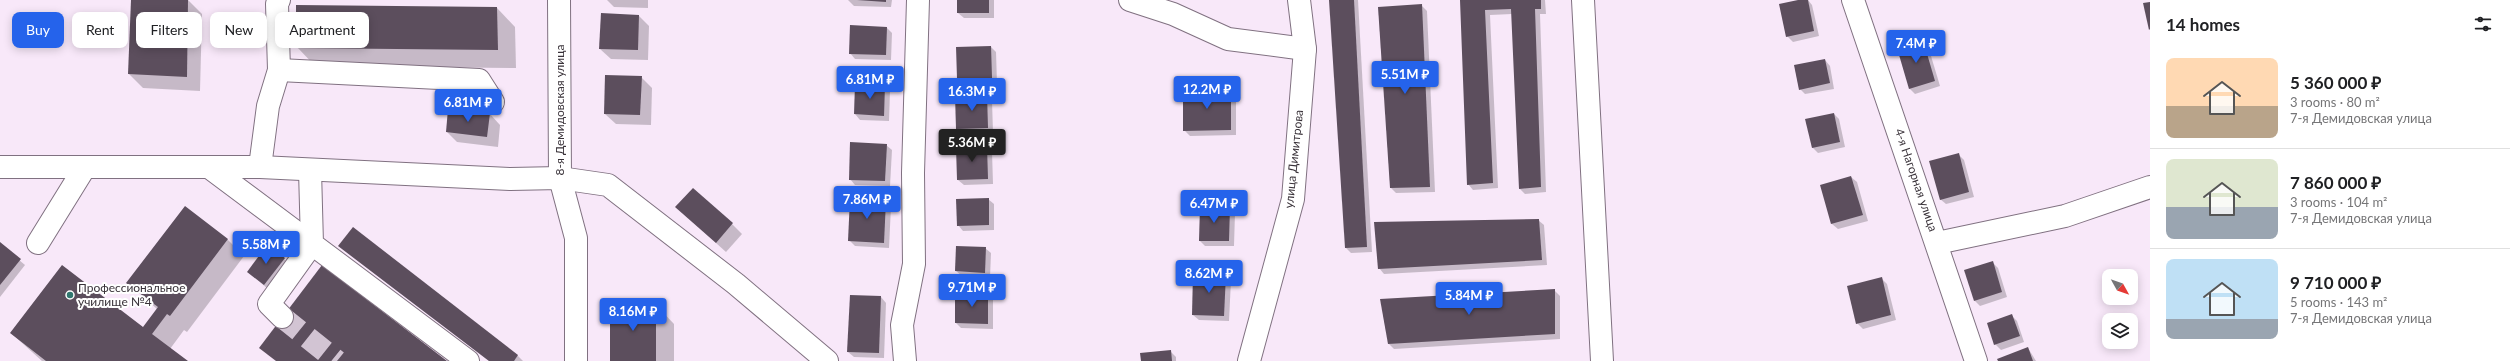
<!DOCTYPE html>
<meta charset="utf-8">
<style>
:root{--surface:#fff;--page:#f6f6f6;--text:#202124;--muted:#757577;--line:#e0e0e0;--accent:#2563eb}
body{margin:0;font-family:Lato,sans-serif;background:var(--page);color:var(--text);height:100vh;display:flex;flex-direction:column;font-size:15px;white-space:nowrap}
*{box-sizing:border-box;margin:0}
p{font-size:13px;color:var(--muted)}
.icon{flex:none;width:22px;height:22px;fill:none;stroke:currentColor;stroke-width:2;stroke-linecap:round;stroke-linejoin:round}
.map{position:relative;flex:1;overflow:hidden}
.side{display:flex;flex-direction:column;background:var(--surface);width:360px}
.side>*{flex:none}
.banner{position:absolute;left:12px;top:12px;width:380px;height:36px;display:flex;gap:8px}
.needle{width:26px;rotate:130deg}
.fabs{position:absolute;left:2102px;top:269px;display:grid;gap:8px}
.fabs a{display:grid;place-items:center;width:36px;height:36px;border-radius:8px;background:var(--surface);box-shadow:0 2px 10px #0003;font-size:20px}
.price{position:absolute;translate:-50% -34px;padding:0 9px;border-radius:4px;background:var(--accent);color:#fff;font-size:13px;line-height:26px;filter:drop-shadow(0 1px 2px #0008)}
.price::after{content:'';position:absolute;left:50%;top:24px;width:12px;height:9px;margin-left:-6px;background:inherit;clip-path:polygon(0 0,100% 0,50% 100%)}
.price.active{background:#222;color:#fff}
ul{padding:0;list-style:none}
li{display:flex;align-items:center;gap:12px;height:100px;padding:0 16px}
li+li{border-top:1px solid var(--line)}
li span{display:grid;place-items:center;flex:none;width:112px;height:80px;border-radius:8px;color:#555}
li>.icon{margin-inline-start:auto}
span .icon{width:48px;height:48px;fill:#fffc;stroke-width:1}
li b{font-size:17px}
h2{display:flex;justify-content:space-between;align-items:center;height:48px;padding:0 16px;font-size:17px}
.chip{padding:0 14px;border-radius:8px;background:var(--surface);box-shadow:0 2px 10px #0003;font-size:14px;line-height:36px}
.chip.active{background:var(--accent);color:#fff}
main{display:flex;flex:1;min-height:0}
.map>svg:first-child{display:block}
</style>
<main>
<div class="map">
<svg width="2150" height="361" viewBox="0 0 2150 361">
<rect width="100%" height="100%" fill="#f8e8f9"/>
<g fill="#0003">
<polygon points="132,0 188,0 202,14 200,91 143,88 129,74"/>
<polygon points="607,0 648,0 648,8 614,7"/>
<polygon points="848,0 892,0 891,7 854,6"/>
<polygon points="958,0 994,0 994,18 964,18 958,13"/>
<polygon points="1330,0 1358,0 1372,252 1351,253 1346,248"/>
<polygon points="1461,0 1545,0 1546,14 1540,14 1546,192 1525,194 1520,189 1512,14 1490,15 1498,188 1473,190 1468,184"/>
<polygon points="1803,0 1808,0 1812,5 1819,36 1793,42 1787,36"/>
<polygon points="1421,5 1427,11 1435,192 1396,193 1391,188"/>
<polygon points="497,8 515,27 516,68 315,66 297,47"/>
<polygon points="639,16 649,26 648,60 611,59 600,49"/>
<polygon points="887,28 892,33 891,60 855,59 850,53"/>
<polygon points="1922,41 1928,46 1940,86 1915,94 1910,89 1898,48"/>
<polygon points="991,47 996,52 997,83 964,84 958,79"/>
<polygon points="1825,60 1830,66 1834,89 1805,94 1800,89"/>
<polygon points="641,77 652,88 651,125 616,124 605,114"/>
<polygon points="856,85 885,86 890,91 889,121 860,120 855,114"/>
<polygon points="1230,89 1236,95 1236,135 1190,136 1184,130"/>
<polygon points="987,95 992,101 993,133 963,134 957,129"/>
<polygon points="490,114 500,125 498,147 457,142 447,132"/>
<polygon points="1834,114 1839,119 1845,147 1818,153 1813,148 1807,120"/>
<polygon points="886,145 892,150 890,186 855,185 850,179"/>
<polygon points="986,147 992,152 993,184 964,185 958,180"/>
<polygon points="1958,154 1964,160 1974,197 1946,204 1940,199"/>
<polygon points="1851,177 1857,182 1868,221 1838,229 1832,224 1821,186"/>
<polygon points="988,199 994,204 994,230 963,231 958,225"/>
<polygon points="885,201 891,206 889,248 855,246 849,240"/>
<polygon points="185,207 228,240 244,256 187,332 184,330 170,349 186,361 42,361 11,333 143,328 157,309 128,283"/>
<polygon points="676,207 732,224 742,234 726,252"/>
<polygon points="1229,207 1235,213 1234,246 1205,246 1200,241"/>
<polygon points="1538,220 1544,225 1547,265 1384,274 1379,268"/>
<polygon points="0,244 25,265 0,297"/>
<polygon points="339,246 517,355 523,361 489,361"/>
<polygon points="985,248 991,253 990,278 962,276 956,271"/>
<polygon points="284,259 294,269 275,295 248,272"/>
<polygon points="1992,262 1998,268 2007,297 1980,306 1975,301"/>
<polygon points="1225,275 1231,280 1229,321 1199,320 1193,315"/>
<polygon points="1881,278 1887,284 1896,320 1863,329 1857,323"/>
<polygon points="1554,290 1560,296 1560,339 1394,349 1389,344"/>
<polygon points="988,294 993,299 993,329 961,328 956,323"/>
<polygon points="851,296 881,297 886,303 884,358 854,357 848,352"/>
<polygon points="656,305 674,324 674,361 611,361"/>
<polygon points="2012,316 2017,321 2024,342 2001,350 1995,344"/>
<polygon points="2028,348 2036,361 1999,361"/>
<polygon points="1171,352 1176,357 1176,361 1142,361"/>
</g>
<g fill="#5c4e5d">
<polygon points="131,0 188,0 187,77 128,74"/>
<polygon points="857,0 886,0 886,2"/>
<rect x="957" y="0" width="32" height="13"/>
<polygon points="1329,0 1354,0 1367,247 1345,248"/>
<polygon points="1460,0 1541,0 1541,9 1535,9 1541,187 1519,189 1511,9 1485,10 1493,183 1467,185"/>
<polygon points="1798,0 1808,0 1814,31 1786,37 1779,4"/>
<polygon points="2150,2 2150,29 2149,30 2143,3"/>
<polygon points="1422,4 1430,187 1390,188 1378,7"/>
<polygon points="296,5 497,7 498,50 296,48"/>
<polygon points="601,13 639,15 638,50 599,49"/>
<polygon points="850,25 887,27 886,55 849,54"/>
<polygon points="1923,40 1935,81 1909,89 1897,48"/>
<polygon points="991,46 992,78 957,79 956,47"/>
<polygon points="1825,59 1830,83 1799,90 1794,65"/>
<polygon points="605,75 642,76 640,115 604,114"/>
<polygon points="855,84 885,85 884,116 854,114"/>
<polygon points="1231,88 1231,130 1183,131 1183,89"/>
<polygon points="987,94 988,128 956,129 955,95"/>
<polygon points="448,109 490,113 487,137 446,132"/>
<polygon points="1834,113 1840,142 1812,148 1805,119"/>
<polygon points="850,142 887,144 885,181 849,180"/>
<polygon points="987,146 988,179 957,180 956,147"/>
<polygon points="1959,153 1969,192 1940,200 1929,161"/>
<polygon points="1851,176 1863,215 1831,224 1820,185"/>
<polygon points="693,188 733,223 716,243 675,207"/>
<polygon points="850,198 886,200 884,243 848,241"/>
<polygon points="989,198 989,225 957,226 956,199"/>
<polygon points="185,206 228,239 170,316 167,314 152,334 188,361 46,361 10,333 62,265 143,327 158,307 126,283"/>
<polygon points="1200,206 1230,206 1229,241 1199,241"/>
<polygon points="1539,219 1542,260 1378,269 1374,222"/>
<polygon points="353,227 518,355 514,361 489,361 338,246"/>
<polygon points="0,242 21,259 0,285"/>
<polygon points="267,245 285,258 264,285 247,272"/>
<polygon points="956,246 986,247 985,273 955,271"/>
<polygon points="1993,261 2002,292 1974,301 1964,270"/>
<polygon points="322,265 447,361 276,361 259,348"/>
<polygon points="1193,273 1226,274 1224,316 1192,315"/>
<polygon points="1882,277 1891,315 1856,324 1847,286"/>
<polygon points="1555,289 1555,334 1388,344 1380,299"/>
<polygon points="955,292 988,293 988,324 955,323"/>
<polygon points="850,295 881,296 879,353 847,352"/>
<polygon points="610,301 656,304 656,361 610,361"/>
<polygon points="2012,314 2020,336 1994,345 1987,323"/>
<polygon points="2028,347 2033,361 1998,361 1997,359"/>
<polygon points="1171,350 1172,361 1141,361 1140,353"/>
</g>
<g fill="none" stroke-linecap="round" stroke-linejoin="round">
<polyline stroke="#d2c4d3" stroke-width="22" stroke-dasharray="22 11" stroke-linecap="butt" points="282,317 337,361"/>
<defs>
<g id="minor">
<polyline points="559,0 560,178 576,238 576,361"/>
<polyline points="1130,0 1173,14 1228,39 1305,49"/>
<polyline points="1853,0 1976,361"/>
<polyline points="279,70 479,80 493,102"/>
<polyline points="0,167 260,167 510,179 560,178 608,185 736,284 827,361"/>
<polyline points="260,167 268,106 279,70 277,4 279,0"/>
<polyline points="210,168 312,244 269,304 282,317"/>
<polyline points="310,170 312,244 468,361"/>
<polyline points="38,243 85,167"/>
<polyline points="1937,243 2065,216 2150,187"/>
<polyline points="905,361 902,325 914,264 913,173 918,0"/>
<polyline points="1249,361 1293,199 1305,49 1299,0"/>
</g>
<polyline id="major" points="1583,0 1602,361"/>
</defs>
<use href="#minor" stroke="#807181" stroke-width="24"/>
<use href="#major" stroke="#807181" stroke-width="24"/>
<use href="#minor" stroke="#fff" stroke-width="22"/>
<use href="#major" stroke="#fff" stroke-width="22"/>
</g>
<circle fill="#30776f" stroke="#fff" stroke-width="1.5" cx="70" cy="295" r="4"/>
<g text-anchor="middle" stroke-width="4" stroke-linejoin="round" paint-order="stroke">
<g font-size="12" fill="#393239" stroke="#fff">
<text transform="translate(560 110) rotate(-90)" y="4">8-я Демидовская улица</text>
<text transform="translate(1294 159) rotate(-84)" y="4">улица Димитрова</text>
<text transform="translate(1916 180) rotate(71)" y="4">4-я Нагорная улица</text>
</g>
<g font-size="12" fill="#393239" stroke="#fff" text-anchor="start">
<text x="78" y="292">Профессиональное<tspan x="78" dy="14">училище №4</tspan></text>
</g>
</g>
</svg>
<div class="fabs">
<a><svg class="needle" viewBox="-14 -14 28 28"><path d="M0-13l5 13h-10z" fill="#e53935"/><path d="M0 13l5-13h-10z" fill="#757577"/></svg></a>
<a><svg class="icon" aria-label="layers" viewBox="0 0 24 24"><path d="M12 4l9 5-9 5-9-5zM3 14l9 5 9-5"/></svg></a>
</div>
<b class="price" style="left:1916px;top:64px">7.4M ₽</b>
<b class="price" style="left:1405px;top:95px">5.51M ₽</b>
<b class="price" style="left:870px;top:100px">6.81M ₽</b>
<b class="price" style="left:1207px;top:110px">12.2M ₽</b>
<b class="price" style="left:972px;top:112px">16.3M ₽</b>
<b class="price" style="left:468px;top:123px">6.81M ₽</b>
<b class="price active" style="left:972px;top:163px">5.36M ₽</b>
<b class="price" style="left:867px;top:220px">7.86M ₽</b>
<b class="price" style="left:1214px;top:224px">6.47M ₽</b>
<b class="price" style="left:266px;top:265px">5.58M ₽</b>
<b class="price" style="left:1209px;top:294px">8.62M ₽</b>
<b class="price" style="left:972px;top:308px">9.71M ₽</b>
<b class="price" style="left:1469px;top:316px">5.84M ₽</b>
<b class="price" style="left:633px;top:332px">8.16M ₽</b>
<div class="banner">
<a class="chip active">Buy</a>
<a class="chip">Rent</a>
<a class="chip">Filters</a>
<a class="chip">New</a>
<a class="chip">Apartment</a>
</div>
</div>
<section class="side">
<h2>14 homes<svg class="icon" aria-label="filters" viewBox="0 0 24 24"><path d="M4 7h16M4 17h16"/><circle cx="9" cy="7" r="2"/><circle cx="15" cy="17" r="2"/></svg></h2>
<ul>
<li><span style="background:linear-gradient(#ffd9b3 60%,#b9a48a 0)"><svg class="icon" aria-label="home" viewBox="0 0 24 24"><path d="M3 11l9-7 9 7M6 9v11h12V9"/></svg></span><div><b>5 360 000 ₽</b><p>3 rooms · 80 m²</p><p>7-я Демидовская улица</p></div></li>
<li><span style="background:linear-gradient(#dfe7d0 60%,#9aa5b1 0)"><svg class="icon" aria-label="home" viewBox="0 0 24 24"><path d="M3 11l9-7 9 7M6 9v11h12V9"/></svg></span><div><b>7 860 000 ₽</b><p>3 rooms · 104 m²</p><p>7-я Демидовская улица</p></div></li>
<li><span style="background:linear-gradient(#bfe0f5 75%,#9aa5b1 0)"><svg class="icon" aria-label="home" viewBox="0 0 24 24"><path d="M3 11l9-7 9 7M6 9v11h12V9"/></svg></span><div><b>9 710 000 ₽</b><p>5 rooms · 143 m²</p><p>7-я Демидовская улица</p></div></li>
</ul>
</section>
</main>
